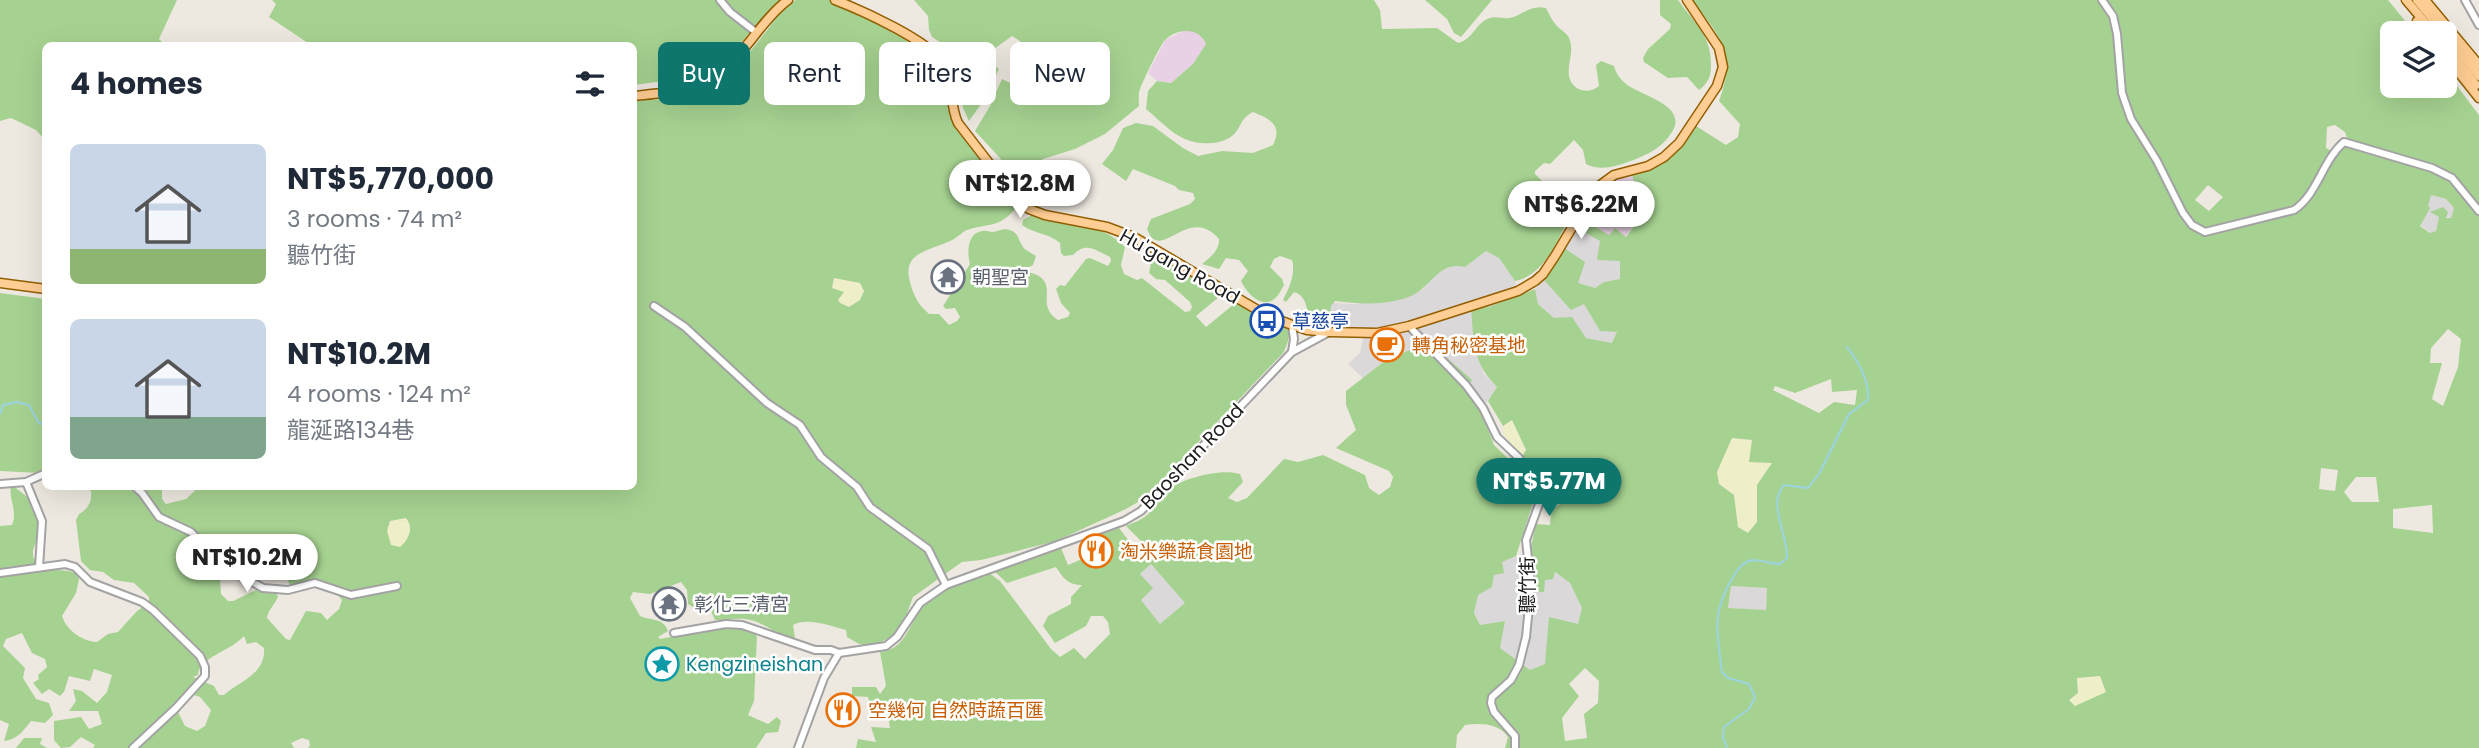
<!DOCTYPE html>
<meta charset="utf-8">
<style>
:root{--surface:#fff;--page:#f2f2f3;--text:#1f2937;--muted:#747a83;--accent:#0f766e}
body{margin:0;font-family:Poppins,"Noto Sans TC",sans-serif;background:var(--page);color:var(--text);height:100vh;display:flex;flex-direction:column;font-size:26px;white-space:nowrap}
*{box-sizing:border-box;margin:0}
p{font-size:23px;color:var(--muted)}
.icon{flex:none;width:38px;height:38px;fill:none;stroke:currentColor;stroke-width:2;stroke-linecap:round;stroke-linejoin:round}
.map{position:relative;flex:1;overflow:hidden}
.panel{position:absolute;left:42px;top:42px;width:595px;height:448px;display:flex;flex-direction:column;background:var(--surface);border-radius:10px;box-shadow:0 7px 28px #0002}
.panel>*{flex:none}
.top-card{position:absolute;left:658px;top:42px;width:665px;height:63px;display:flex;gap:14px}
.buttons{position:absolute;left:2380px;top:21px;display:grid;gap:14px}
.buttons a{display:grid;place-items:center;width:77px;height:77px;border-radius:10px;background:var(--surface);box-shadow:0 7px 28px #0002;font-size:35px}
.price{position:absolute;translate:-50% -60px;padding:0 16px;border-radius:24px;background:#fff;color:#222;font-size:23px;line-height:46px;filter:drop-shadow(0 2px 4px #0008)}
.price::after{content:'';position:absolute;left:50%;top:42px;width:21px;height:16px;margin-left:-10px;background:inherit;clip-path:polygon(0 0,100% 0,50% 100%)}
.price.on{background:var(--accent);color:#fff}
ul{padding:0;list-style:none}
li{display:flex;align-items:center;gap:21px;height:175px;padding:0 28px}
li span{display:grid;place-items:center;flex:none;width:196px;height:140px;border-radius:10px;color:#555}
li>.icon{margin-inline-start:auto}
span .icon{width:84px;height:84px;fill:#fffc;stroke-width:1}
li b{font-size:30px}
h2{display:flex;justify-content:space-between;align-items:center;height:84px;padding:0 28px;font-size:30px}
.chip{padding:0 24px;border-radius:10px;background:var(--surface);box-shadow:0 7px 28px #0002;font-size:24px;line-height:63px}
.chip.on{background:var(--accent);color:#fff}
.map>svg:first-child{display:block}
</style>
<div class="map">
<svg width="2479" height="748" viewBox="0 0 2479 748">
<rect width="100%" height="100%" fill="#eee9e0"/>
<g fill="#dad8d8">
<polygon points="2431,195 2446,199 2454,208 2451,218 2431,213 2439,217 2436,231 2431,233 2420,225"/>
<polygon points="1577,228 1601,240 1597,260 1621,260 1620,279 1604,282 1595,288 1578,283 1564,248"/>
<polygon points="1486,251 1499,258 1515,281 1519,295 1489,307 1483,373 1497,387 1488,401 1479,406 1466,390 1386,360 1363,378 1348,364 1360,353 1363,338 1332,337 1328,318 1332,303 1355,304 1422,290 1437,272 1456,265 1465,267"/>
<polygon points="1544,280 1571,309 1584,303 1600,331 1618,332 1612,343 1586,338 1554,318 1538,304 1535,289"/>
<polygon points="1516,556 1529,556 1545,580 1555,572 1570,583 1582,608 1579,625 1545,664 1530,670 1500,648 1480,625 1474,612 1477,595 1492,587 1493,575 1502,562"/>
<polygon points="1151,564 1186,603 1160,624 1141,600 1140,574"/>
<polygon points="1731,586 1767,588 1766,611 1728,608"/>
</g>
<g fill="#e8d1e4">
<polygon points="1185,30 1194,31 1202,36 1206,44 1193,64 1171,83 1157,81 1148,73 1165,40"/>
<polygon points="1632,175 1637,191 1632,208 1640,217 1625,237 1610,236 1582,219 1605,186 1622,176"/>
</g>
<g fill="#eeefc9">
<polygon points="833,278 859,283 864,291 860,300 849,307 840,303 832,288"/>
<polygon points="1512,420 1526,450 1522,457 1504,435 1503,426"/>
<polygon points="1732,438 1753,441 1749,461 1773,462 1757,485 1757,523 1748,533 1738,527 1734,495 1719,484 1717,472"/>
<polygon points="406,518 409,521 410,536 407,541 400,547 391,545 387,531 390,521"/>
<polygon points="2100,676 2106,693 2075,706 2069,700 2078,693 2077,678"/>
</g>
<g fill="#a6d291" fill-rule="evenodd">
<polygon points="0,0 177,0 159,39 165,45 46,46 45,140 36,130 11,118 0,121"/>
<path d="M272 0H780C754 26 729 64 693 75 675 81 653 82 634 85V46L311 45 269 17 276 4Z"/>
<path d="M796 0H829L851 8 930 51 944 70 945 98 953 121 1009 191 1015 209C999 228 989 223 967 230 962 232 959 236 954 239 933 251 901 250 910 282 914 297 918 304 929 314H939L949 325 957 321 960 317 955 308 946 309 943 306 970 264C967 253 967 233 982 231 986 230 990 232 993 232 999 231 1004 228 1010 230 1019 233 1018 240 1023 247 1026 251 1032 253 1036 256L1033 265 1029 267H1020L1017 270C1070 277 1030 302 1058 320L1068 317 1070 313 1061 303 1056 289 1060 285 1065 286 1086 259 1090 258 1108 266 1111 261 1110 257C1096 250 1085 241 1073 255L1064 256 1061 253 1060 243C1049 233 1034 234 1022 225L1023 220 1032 215C1062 221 1103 223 1125 247L1121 265 1124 274 1137 280 1142 278 1185 312 1190 311 1192 307 1190 302 1165 280 1156 279 1149 273 1153 253 1225 292 1196 316 1206 327 1239 300 1284 324C1293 334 1288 341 1284 352L1145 498 1126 509 1056 541 981 560 962 562 913 597 905 619 891 637 879 643 865 645 859 644 847 637 846 630C830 626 807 617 793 625L795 638C778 637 767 624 751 620 740 617 726 620 715 620L711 611 694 608 688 604 687 590 681 582 650 594 633 592 630 598 640 616C651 621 663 617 668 631L658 637 660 639 732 625 753 631 757 637 754 701 748 715 768 724 777 717 781 721 778 732 766 733 756 748H308L310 745 309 740 302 738 291 743 294 748H93L95 745 81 737 70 747 61 748 54 740V721L81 717 89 729 102 724 98 711H69L76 701 73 689 82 691 97 703 107 692 112 675 94 669 90 681 69 676 64 692 60 696 49 689 42 694 33 683 39 679 38 675 47 667 45 659 32 653 22 633 6 639 3 646 25 668 23 678 36 699 49 703 53 715 45 723 31 721C23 731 17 740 4 741L9 724 0 720V526L12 525C18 510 8 499 11 485 21 490 27 499 38 504L40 531 33 550V557C51 577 55 566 76 573L79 579 76 593 62 616C67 631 82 641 97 642L108 634 118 632 137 611 149 603V597L134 583 114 580 103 572 90 570 81 561 76 520 79 514C88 509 92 502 91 491L87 487H162V499L166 504 186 499 200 486H634V101C652 99 675 100 693 94 734 81 761 37 786 5ZM834 278 860 283 864 291 860 300 849 307 840 303 838 300 844 292 832 288ZM406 518C414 528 409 539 400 547L391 545 387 531 390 521ZM263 563H278L287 574 290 588C312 586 327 579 342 600L339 609 327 620 321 613 306 611 290 640 286 639 267 618C268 609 276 604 278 596L275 592 262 587 233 601H228L221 594 220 579 228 574 250 584 253 580 250 570 253 566ZM244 636 247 644 256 642 264 648C266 674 240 681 224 695H219L214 686 193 677 198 675C199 657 231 651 244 636ZM194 695 200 697 211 710 205 726 197 731 185 726 177 710 183 698 189 700Z"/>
<path d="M914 0H1374L1380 10 1382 29 1437 28 1458 43C1472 40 1475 25 1487 19 1495 15 1502 19 1509 18 1522 16 1530 4 1546 8 1549 14 1553 22 1557 26 1562 31 1566 32 1569 38 1575 51 1567 63 1569 76 1572 91 1589 95 1599 86L1596 65 1601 61 1614 66C1616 73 1619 78 1626 84 1639 95 1689 105 1672 132 1661 149 1647 155 1628 162 1614 167 1600 171 1586 164L1583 150 1574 140 1550 164 1544 163 1535 171V174L1559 198 1571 204 1573 210C1559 236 1546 275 1515 281L1499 258 1486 251 1465 267C1438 261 1432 287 1411 296 1386 306 1361 304 1335 301L1331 306 1330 316 1318 321 1309 317C1306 306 1306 296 1294 292L1286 302 1283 300C1289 288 1296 274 1292 260L1280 256 1274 259 1270 267 1282 279 1284 285C1281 290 1278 297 1273 300 1260 308 1246 292 1241 281L1248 271 1239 260 1226 258 1219 269 1202 264C1211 257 1219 251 1219 239 1188 203 1160 265 1147 229L1151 219 1190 204 1195 199 1193 193 1179 190 1175 186 1133 169 1126 181 1102 164 1113 150 1123 128 1136 123 1153 126 1183 148 1198 156 1222 151 1253 153 1273 145C1283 125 1270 119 1253 112 1239 119 1242 128 1232 136 1227 140 1218 143 1212 143 1181 146 1168 127 1146 109L1148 91 1157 81 1171 83 1193 64 1206 44C1199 27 1178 28 1165 40 1160 45 1143 81 1140 89 1138 94 1139 100 1139 106L1105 134 1075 149 1043 159 1019 174 1007 170 1000 158 975 131 990 106 1002 79 1023 89 1034 59 1016 51 1020 41 1012 36 983 57 999 69 984 100 969 121 963 108 957 81 956 59 949 48 932 37 929 30 928 16Z"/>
<polygon points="1425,0 1492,0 1461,37 1454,33 1447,19"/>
<path d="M1660 0H1678C1695 24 1712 36 1711 67 1711 77 1707 84 1699 90L1687 77 1668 78 1644 62 1643 58 1648 49 1670 29 1671 24 1660 15Z"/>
<path d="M1692 0H2388L2415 33H2392V86H2445V70L2479 115V748H1505L1508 737C1499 723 1480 723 1465 725L1457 735 1456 748H856L858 739 876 742 871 727 890 728 887 711 871 707 868 697 852 696V687H876L880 694 886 686 880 652C912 649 910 610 933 595 949 585 972 580 989 573L1000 581 1051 649 1060 657 1074 648 1085 659 1110 634 1108 622 1103 616H1091L1086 626 1055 643 1043 626 1048 616 1071 604V597L1082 585C1068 585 1063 578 1056 567L1007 583 995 572 1061 548 1068 565 1082 559 1092 567 1108 556 1101 534 1119 528 1142 558 1149 549 1126 526C1133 523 1141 520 1146 516 1153 511 1156 500 1162 494 1178 479 1220 468 1240 474L1243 482 1228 498 1237 502 1247 498 1284 459 1298 462 1323 455 1365 475 1369 488 1379 495 1390 487 1393 477 1389 471 1336 448 1356 430 1346 405V391L1386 360 1429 342 1472 380 1466 390 1479 406 1494 445 1529 479 1532 506 1516 556 1502 562 1504 573 1494 575 1492 587 1478 595 1474 613 1480 625 1505 621 1500 648 1530 670 1545 664 1549 617 1578 624 1582 608 1570 583 1555 572 1553 579 1545 580 1544 592H1540L1531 583 1529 556 1536 524 1550 525 1551 510 1568 499 1556 483H1539L1522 457 1526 450 1512 420 1503 426 1488 401 1497 387C1472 362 1474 341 1471 308L1489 307 1535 289 1538 304 1554 318 1572 317 1586 338 1612 343 1617 332 1600 331 1584 304 1571 310 1544 280 1564 248 1585 262 1578 283 1595 288 1604 282 1620 279V261L1597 260 1600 241 1577 228 1582 219 1609 235 1615 228 1626 237 1640 218 1632 208 1637 191 1632 175 1661 165 1696 126 1726 145 1738 137 1740 124 1719 101C1737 52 1720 37 1692 0ZM2335 125 2345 132 2347 138 2333 152 2326 148 2327 127ZM2208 185 2223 197 2209 211 2195 200ZM2431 195 2446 199 2454 208 2451 218H2446L2448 212 2443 207 2430 212 2439 217 2436 231 2430 233 2420 226 2430 208 2428 206ZM2448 329 2461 339 2458 367 2443 406 2432 399 2442 363H2430L2431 348ZM1831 379 1832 392 1857 390 1855 405 1834 402 1819 413 1773 390 1775 386 1795 393ZM1732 438 1752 440 1749 462 1772 463 1757 485V522L1748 533 1738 527 1734 495 1719 484 1717 472ZM2321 468 2338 470 2335 491 2319 489ZM2356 477H2376L2379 502H2352L2344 492ZM2432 505 2433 533 2393 528V509ZM1151 564 1185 603 1160 624 1141 600 1153 588 1140 574ZM1731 586 1767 588 1766 610 1728 608ZM1585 668 1599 681 1598 703 1584 714 1587 738 1565 741 1562 718 1579 696 1569 684ZM2100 676 2106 692 2075 706 2069 700 2078 693 2077 678Z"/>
<polygon points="0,293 46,299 45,472 40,473 0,471"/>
<polygon points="24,738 42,738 40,744 47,748 16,748"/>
</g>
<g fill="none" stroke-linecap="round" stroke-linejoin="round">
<g stroke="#9cd3e1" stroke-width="2">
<polyline points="0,414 3,405 17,402 29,405 38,422 46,426"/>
<path d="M1727 748 1723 737 1724 727 1749 709 1755 697 1749 684 1728 678 1722 672C1717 633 1711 613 1733 577 1737 570 1744 561 1753 560 1762 560 1771 564 1780 564L1787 558C1788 535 1767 503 1784 485L1808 488 1819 474 1849 414 1868 400C1870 382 1858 361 1847 347"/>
</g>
<defs>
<g id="minor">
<polyline points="720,0 730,12 757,33"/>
<path d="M2102 0 2113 16 2117 34 2122 93 2131 119 2157 161 2183 213 2192 225 2205 232 2294 210C2318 194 2322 161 2344 142L2432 168 2452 178 2479 211"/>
<polyline points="2465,0 2479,25"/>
<polyline points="654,306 685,327 767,403 800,425 821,457 857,487 870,507 928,549 946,585"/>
<polyline points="1409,326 1466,385 1483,408 1497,437 1519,458 1535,483 1539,504 1526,540 1531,587 1526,637 1519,665 1511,680 1492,697 1491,703 1494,712 1515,736 1515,748"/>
<polyline points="1292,352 1294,339 1292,325"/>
<polyline points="26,482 42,521 39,567"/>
<polyline points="0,484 26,482 46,473"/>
<polyline points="134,486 142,493 159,517 191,532 225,567 263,588 288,590 315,583 351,595 397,586"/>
<polyline points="0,573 65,564 75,567 90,582 142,602 153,610 200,656 205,667 205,676 176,708 133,748"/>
<polyline points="674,633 726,624 742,625 815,650 831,650 839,653"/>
<polyline points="798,748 824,678 839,653 886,646 897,637 920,603 946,585 1124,521 1141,511 1292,352 1329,332"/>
</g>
<g id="major">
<path d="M835 0C861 10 930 41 944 64 954 82 949 105 958 123L1016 198 1029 209 1045 215 1107 227 1134 237 1266 315 1292 325 1307 330 1329 332 1377 333 1409 326 1518 291 1535 281 1543 274 1555 256 1595 189 1614 175 1648 166 1664 157 1679 143 1717 86 1723 67 1719 48 1687 0"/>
<polyline points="2406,0 2434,33"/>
<polyline points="2417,0 2479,76"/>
<polyline points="2425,0 2479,65"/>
<polyline points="2417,21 2427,33"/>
<polyline points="2445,46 2476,85"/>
<polyline points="2445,55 2479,98"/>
<path d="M634 96C693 90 712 89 751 40 761 27 774 10 788 0"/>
<polyline points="0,283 46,289"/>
</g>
</defs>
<use href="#minor" stroke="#a3a3a3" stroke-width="10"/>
<use href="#major" stroke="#935e00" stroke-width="11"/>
<use href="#minor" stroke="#fff" stroke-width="6"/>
<use href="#major" stroke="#ffce94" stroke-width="8"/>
</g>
<defs>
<symbol id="temple-ring" viewBox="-11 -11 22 22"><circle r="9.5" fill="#fff" stroke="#6b7280" stroke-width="1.5"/><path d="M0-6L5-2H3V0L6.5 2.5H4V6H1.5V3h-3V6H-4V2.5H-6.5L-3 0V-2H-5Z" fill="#6b7280"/></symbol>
<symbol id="bus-ring" viewBox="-11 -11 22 22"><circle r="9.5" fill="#fff" stroke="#1a4fb4" stroke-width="1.5"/><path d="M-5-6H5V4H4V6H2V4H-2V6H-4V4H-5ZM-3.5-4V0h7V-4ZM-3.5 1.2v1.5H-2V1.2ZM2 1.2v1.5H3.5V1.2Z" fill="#1a4fb4"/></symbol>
<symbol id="cafe-ring" viewBox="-11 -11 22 22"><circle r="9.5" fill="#fff" stroke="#e8710a" stroke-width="1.5"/><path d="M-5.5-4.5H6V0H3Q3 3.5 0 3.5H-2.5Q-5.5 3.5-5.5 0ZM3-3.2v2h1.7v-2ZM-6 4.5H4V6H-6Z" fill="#e8710a"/></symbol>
<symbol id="restaurant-ring" viewBox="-11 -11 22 22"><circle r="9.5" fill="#fff" stroke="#e8710a" stroke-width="1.5"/><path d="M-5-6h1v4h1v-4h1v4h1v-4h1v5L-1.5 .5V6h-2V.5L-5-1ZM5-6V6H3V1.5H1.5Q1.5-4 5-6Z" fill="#e8710a"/></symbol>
<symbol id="sight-ring" viewBox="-11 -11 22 22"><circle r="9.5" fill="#fff" stroke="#0f9aa8" stroke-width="1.5"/><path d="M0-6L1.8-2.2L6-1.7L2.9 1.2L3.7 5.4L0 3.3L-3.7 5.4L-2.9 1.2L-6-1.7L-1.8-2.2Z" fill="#0f9aa8"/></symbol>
</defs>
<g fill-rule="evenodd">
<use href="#temple-ring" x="929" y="258" width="38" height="38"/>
<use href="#bus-ring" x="1248" y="302" width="38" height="38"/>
<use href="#cafe-ring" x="1368" y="326" width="38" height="38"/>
<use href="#restaurant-ring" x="1077" y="532" width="38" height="38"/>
<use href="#temple-ring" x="650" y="585" width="38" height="38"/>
<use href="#sight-ring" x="643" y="645" width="38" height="38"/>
<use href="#restaurant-ring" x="824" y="691" width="38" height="38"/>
</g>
<g text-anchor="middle" stroke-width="5" stroke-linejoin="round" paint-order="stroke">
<g font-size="19" fill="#1c1c1c" stroke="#fff">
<text transform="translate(1180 266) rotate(29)" y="7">Hu'gang Road</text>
<text transform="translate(1192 456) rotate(-46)" y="7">Baoshan Road</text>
<text transform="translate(1527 585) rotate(-90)" y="7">聽竹街</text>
</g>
<g font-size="19" fill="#5b616d" stroke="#fff" text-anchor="start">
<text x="972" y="284">朝聖宮</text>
<text x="694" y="611">彰化三清宮</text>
</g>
<g font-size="19" fill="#164399" stroke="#fff" text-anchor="start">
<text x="1292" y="328">草慈亭</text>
</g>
<g font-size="19" fill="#c56008" stroke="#fff" text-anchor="start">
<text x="1412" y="352">轉角秘密基地</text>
<text x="1120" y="558">淘米樂蔬食園地</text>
<text x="868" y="717">空幾何 自然時蔬百匯</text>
</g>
<g font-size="19" fill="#0d838f" stroke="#fff" text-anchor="start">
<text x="686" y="671">Kengzineishan</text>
</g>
</g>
</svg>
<div class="buttons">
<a><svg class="icon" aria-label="layers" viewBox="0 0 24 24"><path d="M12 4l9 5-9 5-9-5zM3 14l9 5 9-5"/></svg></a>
</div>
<b class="price" style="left:1020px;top:220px">NT$12.8M</b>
<b class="price" style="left:1581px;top:241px">NT$6.22M</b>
<b class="price on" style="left:1549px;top:518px">NT$5.77M</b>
<b class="price" style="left:247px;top:594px">NT$10.2M</b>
<div class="top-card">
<a class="chip on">Buy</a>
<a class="chip">Rent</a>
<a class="chip">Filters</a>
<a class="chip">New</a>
</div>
<section class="panel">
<h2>4 homes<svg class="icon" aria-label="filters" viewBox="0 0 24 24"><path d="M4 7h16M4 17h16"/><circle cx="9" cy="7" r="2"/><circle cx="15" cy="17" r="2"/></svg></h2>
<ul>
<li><span style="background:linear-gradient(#c9d6e8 75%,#8fb573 0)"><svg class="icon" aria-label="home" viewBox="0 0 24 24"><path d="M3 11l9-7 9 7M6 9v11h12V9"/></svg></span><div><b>NT$5,770,000</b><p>3 rooms · 74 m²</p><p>聽竹街</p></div></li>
<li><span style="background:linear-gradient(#c9d6e8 70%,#7fa58c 0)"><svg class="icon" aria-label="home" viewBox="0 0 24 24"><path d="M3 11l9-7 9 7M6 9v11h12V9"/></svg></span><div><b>NT$10.2M</b><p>4 rooms · 124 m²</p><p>龍涎路134巷</p></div></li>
</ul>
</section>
</div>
